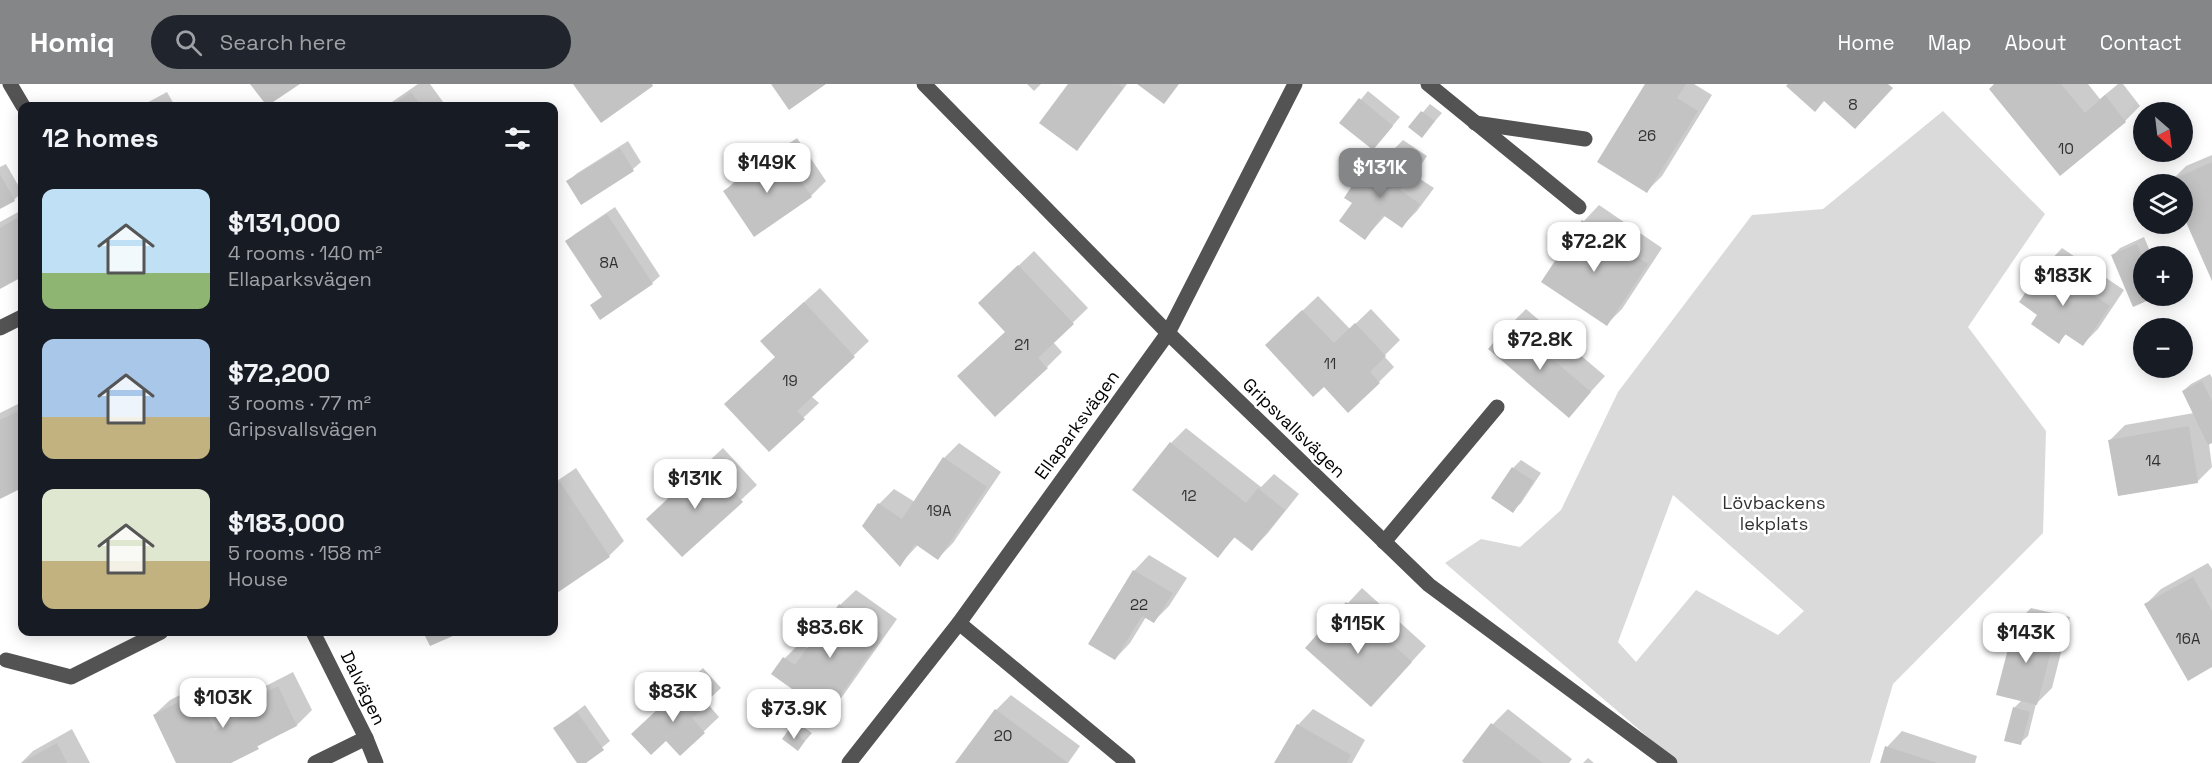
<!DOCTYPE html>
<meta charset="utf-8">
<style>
:root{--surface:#171b24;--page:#20242c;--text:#f1f3f6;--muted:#9ea1a6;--accent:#858687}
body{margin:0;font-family:"Space Grotesk",sans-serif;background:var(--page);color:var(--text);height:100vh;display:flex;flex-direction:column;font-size:22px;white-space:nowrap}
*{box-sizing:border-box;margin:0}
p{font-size:20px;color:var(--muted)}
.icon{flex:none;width:33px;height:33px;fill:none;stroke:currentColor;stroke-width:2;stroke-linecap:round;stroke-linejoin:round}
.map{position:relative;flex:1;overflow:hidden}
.sheet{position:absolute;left:18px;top:18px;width:540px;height:534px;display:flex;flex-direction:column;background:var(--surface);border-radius:12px;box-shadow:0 3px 15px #0003}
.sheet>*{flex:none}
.needle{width:39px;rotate:152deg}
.fabs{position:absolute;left:2133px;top:18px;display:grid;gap:12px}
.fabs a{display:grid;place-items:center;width:60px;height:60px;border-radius:50%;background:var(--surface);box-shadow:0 3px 15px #0003;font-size:30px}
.price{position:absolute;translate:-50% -51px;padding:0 14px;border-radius:12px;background:#fff;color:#222;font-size:20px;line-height:39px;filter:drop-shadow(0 2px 3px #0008)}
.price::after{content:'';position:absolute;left:50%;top:36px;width:18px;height:14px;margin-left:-9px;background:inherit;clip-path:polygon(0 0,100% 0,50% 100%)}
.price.on{background:var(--accent);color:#fff}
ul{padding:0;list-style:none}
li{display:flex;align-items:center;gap:18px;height:150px;padding:0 24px}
li span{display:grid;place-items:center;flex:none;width:168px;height:120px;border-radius:12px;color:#555}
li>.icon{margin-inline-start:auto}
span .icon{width:72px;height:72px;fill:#fffc;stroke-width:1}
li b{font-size:26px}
h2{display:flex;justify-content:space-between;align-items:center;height:72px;padding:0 24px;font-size:26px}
header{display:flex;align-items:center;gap:36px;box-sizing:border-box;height:84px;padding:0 30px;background:var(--accent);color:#fff}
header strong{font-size:28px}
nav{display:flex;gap:33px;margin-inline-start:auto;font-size:21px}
.search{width:420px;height:54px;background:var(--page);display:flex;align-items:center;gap:15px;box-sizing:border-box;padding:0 21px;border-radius:33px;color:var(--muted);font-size:22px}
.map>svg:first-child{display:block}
</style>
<header>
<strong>Homiq</strong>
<div class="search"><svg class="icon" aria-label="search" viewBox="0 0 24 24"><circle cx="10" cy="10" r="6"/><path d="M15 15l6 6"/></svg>Search here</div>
<nav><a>Home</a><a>Map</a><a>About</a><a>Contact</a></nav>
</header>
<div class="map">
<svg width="2212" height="679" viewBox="0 0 2212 679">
<rect width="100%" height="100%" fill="#fff"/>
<path fill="#dadada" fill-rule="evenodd" d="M1943 27 2045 130 1968 243 2046 347 2043 449 1893 600 1870 679H1678L1445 479 1481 455 1520 463 1561 426 1618 308 1752 131 1823 125ZM1673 411 1804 527 1778 551 1696 506 1636 578 1618 558Z"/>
<g fill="#0003">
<polygon points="418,0 430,0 446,22 386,22"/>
<polygon points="1027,0 1041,0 1034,7"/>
<polygon points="1070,0 1127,0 1084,57"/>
<polygon points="1647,0 1694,0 1712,11 1662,92 1647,107"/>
<polygon points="1996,0 2088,0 2100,15 2118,0 2123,0 2140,22 2125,37 2060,90"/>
<polygon points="1368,7 1400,33 1380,57 1341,39"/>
<polygon points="167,8 175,22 141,22"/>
<polygon points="1430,20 1442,29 1422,52 1410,43"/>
<polygon points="797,54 826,97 811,112 725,107 740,92"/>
<polygon points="1403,56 1427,72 1414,91 1434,104 1417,127 1402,142 1386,131 1365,154 1354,119 1357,98 1372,83 1377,86 1388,71"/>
<polygon points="628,57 641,78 633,85 581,119 568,98 576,90"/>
<polygon points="2212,71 2212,192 2182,100 2172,100 2171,97 2186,82"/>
<polygon points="6,80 22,108 14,116 0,121 0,83"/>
<polygon points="1599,121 1662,164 1622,225 1607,240 1543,198 1584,137"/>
<polygon points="615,123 660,192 652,199 592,221 603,212 567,157 575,150"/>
<polygon points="22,126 22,191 0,204 0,138"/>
<polygon points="2144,153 2152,172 2144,172 2144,212 2154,212 2134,221 2113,171 2120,164"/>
<polygon points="2062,164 2124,206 2098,245 2083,260 2067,249 2059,258 2039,231 2021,218 2047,180"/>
<polygon points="1034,167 1088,224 1053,258 1062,268 1047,283 1007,248 995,204"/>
<polygon points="820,204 869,257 811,312 819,319 769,366 777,242"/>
<polygon points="1318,212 1350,245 1371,225 1400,256 1384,272 1394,283 1379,298 1282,246"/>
<polygon points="1526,225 1605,292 1569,332 1511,240"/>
<polygon points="2210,290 2212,294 2212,357 2209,360 2212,383 2197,398 2110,356 2125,341 2194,329 2183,307 2191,300"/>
<polygon points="22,318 22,403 0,414 0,329"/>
<polygon points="1186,344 1261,403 1274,390 1299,410 1267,450 1252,465 1236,452 1218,472 1171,359"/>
<polygon points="959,359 1001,388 953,459 938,474 918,461 900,480 864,442 879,420 894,405 915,418 944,374"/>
<polygon points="723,364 757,401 682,471 663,420"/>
<polygon points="1521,376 1541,389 1521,419 1513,427 1493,413 1514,383"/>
<polygon points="576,384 624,457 609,472 554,509 554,399"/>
<polygon points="1149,471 1187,494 1169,522 1154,537 1146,533 1130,559 1115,575 1090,559 1134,487"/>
<polygon points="2208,479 2212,485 2212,581 2146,520 2161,505"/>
<polygon points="1362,504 1426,562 1386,606 1307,563"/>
<polygon points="856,506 897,535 842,613 826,628 773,590 785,574 800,559 809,565 840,521"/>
<polygon points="2031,524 2070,533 2052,604 2036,620 2028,652 2020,659 2014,624 2022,616 2016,539"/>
<polygon points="703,584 721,604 706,618 719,633 680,670 648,635"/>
<polygon points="293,588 312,626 297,641 227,679 178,679 154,631 170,616 212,595 230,632 241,627 239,623 254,608"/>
<polygon points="1011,611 1080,662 1068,679 957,679 996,626"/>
<polygon points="585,621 610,657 583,679 579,679 555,644"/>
<polygon points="1313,625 1365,656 1352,679 1276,679 1298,641"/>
<polygon points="1508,625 1572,675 1569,679 1467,679 1464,677 1493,640"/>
<polygon points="798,639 812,649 798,665 790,646"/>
<polygon points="72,645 90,679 21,679 33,667"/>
<polygon points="1902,647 1977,672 1975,679 1881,679 1887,663"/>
<polygon points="1588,674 1594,679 1583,679"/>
</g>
<g fill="#c3c3c3">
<polygon points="250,0 300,0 267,22"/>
<polygon points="573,0 652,0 653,2 601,39"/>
<polygon points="771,0 826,0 789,26"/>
<polygon points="1068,0 1119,0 1123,4 1077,67 1039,39"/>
<polygon points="1137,0 1179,0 1164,20"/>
<polygon points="1645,0 1686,0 1677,14 1698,27 1647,109 1597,78"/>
<polygon points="1788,0 1888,0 1893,4 1855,45 1824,17 1815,28 1786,2"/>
<polygon points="1994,0 2061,0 2085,29 2105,11 2126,38 2060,92 1989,5"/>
<polygon points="411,8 421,22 390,22"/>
<polygon points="1359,14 1393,42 1373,66 1339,39"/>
<polygon points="1421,27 1435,37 1422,54 1408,43"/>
<polygon points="620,64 634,87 581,121 566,97"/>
<polygon points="781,68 812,113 754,153 723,107"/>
<polygon points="1387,70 1413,88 1400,106 1420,120 1402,144 1383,131 1365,156 1339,137 1352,119 1344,114 1355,97 1363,102"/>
<polygon points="2212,78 2212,197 2182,129 2182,100 2170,100 2169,97"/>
<polygon points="0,90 15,117 0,125"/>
<polygon points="607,130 653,200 600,236 590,221 602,213 565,157"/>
<polygon points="22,131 22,193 0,205 0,144"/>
<polygon points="1582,136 1648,180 1607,242 1541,198"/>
<polygon points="2137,160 2144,177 2144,212 2158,212 2133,223 2111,171"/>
<polygon points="2046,179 2110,222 2083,262 2065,250 2059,260 2031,240 2037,231 2019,218"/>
<polygon points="1018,181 1074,240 1038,274 1048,284 995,333 957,292 1005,248 978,219"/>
<polygon points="804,218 855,273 797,327 805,335 769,368 724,320 775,273 760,257"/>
<polygon points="1302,226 1334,259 1355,239 1386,272 1370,288 1380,299 1348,329 1324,303 1313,313 1265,261"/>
<polygon points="1510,239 1591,308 1569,334 1488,265"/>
<polygon points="2202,297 2212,317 2212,359 2208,361 2182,307"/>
<polygon points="22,325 22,404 0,415 0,336"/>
<polygon points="2189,342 2198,399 2118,412 2108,356"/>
<polygon points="1170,358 1246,419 1258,404 1285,426 1252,467 1234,453 1218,474 1132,406"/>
<polygon points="943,373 987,403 938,476 915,460 900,483 862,442 878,419 902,435"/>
<polygon points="707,378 743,418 682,473 646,435"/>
<polygon points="1512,383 1534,397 1513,429 1491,414"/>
<polygon points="560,398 610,473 554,511 554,403"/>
<polygon points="1133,486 1173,509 1154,539 1142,532 1115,576 1088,560"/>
<polygon points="2193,493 2212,527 2212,583 2188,597 2144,520"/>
<polygon points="1346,518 1412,578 1371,623 1305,564"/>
<polygon points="839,520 883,551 827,630 771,590 783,573 795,581"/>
<polygon points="2015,538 2056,548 2037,621 1996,611"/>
<polygon points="423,548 462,548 430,562"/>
<polygon points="687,598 707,620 692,634 705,649 680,672 666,657 651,671 631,650"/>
<polygon points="278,602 297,642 257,662 259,665 231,679 176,679 153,631 197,609 215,646 242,632 237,623"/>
<polygon points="2013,623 2030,628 2021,661 2004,657"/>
<polygon points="995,625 1068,679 955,679"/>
<polygon points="577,628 604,666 586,679 577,679 553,644"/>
<polygon points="1491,639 1543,679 1464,679 1462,677"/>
<polygon points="1297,640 1351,671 1347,679 1274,679"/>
<polygon points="789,645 805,657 798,667 782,655"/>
<polygon points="57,659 67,679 21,679"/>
<polygon points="1885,662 1937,679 1880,679"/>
</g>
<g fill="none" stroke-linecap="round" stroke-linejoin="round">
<g stroke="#535353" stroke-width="15">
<polyline points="10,0 23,22"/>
<polyline points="924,0 1168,249 1429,501 1670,679"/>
<polyline points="1428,0 1579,123"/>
<polyline points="1475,39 1585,55"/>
<polyline points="0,244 22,233"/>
<polyline points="1384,458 1497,323"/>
<polyline points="959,539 1128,679"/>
<polyline points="313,548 366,654 376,679"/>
<polyline points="6,576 71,593 161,548"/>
<polyline points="315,679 366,654"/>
<polyline points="849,679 959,539 1168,249 1295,0"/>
</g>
</g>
<g text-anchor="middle" stroke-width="5" stroke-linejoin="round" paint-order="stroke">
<g font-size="15" fill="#313131">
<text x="1853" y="26">8</text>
<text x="1647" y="57">26</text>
<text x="2066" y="70">10</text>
<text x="609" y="184">8A</text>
<text x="1022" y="266">21</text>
<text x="1330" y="285">11</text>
<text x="790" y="302">19</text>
<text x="2153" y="382">14</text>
<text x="1189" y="417">12</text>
<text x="939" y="432">19A</text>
<text x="1139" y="526">22</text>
<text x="2188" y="560">16A</text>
<text x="1003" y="657">20</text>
</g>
<g font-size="18" fill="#000" stroke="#fff">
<text transform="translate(1077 341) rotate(-54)" y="6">Ellaparksvägen</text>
<text transform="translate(1294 344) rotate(44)" y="6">Gripsvallsvägen</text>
<text transform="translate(363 604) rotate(64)" y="6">Dalvägen</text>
</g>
<g font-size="18" fill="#313131" stroke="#fff">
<text x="1774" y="425">Lövbackens<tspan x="1774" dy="21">lekplats</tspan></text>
</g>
</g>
</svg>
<div class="fabs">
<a><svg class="needle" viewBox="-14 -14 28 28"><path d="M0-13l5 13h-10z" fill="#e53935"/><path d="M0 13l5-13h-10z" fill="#9ea1a6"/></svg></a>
<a><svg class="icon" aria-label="layers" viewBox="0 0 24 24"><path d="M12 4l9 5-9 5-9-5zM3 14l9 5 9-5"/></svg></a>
<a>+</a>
<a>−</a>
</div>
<b class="price" style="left:767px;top:110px">$149K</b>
<b class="price on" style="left:1380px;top:115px">$131K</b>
<b class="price" style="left:1594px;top:189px">$72.2K</b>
<b class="price" style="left:2063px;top:223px">$183K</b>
<b class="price" style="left:1540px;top:287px">$72.8K</b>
<b class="price" style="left:695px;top:426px">$131K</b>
<b class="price" style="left:1358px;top:571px">$115K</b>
<b class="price" style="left:830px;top:575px">$83.6K</b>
<b class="price" style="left:2026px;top:580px">$143K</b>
<b class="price" style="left:673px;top:639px">$83K</b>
<b class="price" style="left:223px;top:645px">$103K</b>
<b class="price" style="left:794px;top:656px">$73.9K</b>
<section class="sheet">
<h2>12 homes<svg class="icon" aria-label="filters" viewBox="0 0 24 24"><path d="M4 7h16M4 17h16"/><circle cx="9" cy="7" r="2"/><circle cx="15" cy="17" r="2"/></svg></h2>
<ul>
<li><span style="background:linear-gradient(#bfe0f5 70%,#8fb573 0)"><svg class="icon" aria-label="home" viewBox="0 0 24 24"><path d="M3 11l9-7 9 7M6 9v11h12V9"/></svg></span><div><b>$131,000</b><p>4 rooms · 140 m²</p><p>Ellaparksvägen</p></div></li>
<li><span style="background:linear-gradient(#a9c7e8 65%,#c2b280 0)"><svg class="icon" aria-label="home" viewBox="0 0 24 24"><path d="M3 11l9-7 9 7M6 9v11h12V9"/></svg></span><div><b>$72,200</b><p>3 rooms · 77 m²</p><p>Gripsvallsvägen</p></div></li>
<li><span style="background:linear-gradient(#dfe7d0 60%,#c2b280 0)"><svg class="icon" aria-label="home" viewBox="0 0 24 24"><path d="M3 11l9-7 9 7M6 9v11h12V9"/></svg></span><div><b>$183,000</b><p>5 rooms · 158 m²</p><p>House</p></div></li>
</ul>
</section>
</div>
